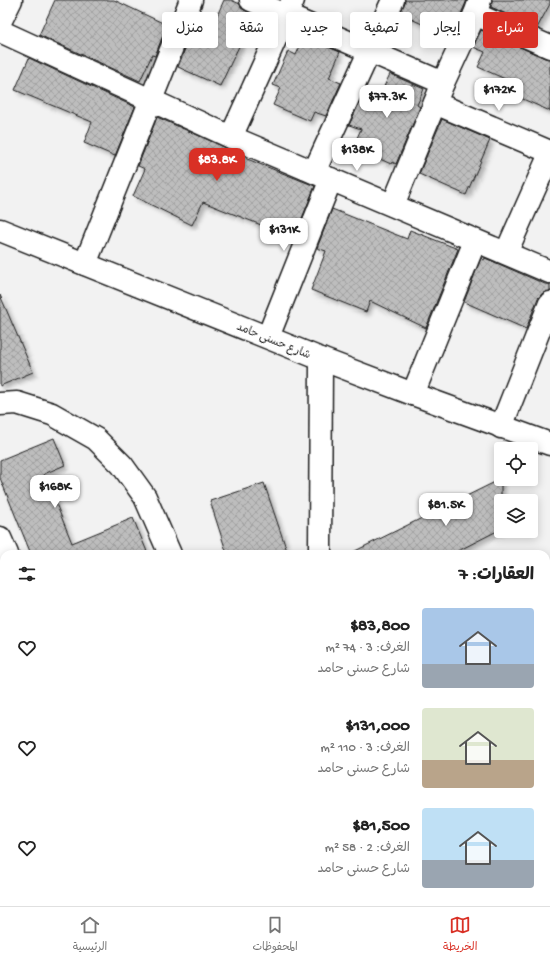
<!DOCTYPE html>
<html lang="ar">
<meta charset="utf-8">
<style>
:root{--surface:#fff;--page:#f2f2f2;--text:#222;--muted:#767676;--line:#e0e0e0;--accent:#d93025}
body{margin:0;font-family:"Gochi Hand","Playpen Sans Arabic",sans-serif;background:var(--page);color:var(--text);direction:rtl;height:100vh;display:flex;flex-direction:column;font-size:15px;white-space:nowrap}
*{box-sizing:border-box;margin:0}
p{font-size:13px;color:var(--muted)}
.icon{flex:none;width:22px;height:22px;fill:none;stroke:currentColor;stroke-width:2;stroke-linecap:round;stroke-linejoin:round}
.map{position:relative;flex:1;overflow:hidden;direction:ltr}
.details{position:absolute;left:0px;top:550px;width:550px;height:356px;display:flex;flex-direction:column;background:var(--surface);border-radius:12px 12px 0 0;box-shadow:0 2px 10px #0003;direction:rtl}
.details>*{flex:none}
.banner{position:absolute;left:12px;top:12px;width:526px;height:36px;direction:rtl;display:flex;gap:8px}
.controls{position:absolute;left:494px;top:442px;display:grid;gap:8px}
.controls a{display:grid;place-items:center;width:44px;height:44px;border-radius:4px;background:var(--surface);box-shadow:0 2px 10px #0003;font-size:20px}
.price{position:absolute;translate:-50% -34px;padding:0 9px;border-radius:8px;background:#fff;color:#222;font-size:13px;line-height:26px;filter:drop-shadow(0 1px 2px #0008)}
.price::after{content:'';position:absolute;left:50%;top:24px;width:12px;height:9px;margin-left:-6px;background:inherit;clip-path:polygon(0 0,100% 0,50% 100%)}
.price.active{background:var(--accent);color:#fff}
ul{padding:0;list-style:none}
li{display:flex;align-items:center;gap:12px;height:100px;padding:0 16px}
li span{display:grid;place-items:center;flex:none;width:112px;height:80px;border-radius:4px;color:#555}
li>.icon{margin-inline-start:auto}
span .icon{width:48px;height:48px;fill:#fffc;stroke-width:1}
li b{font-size:17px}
h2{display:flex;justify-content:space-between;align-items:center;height:48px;padding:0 16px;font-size:17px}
.pill{padding:0 14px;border-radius:4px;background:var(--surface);box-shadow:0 2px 10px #0003;font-size:14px;line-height:36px}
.pill.active{background:var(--accent);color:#fff}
.tabs{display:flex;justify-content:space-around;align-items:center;height:56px;border-top:1px solid var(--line);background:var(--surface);font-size:11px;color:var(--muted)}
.tabs a{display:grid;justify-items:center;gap:2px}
.tabs .active{color:var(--accent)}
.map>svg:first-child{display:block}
</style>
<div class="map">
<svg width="550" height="906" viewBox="0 0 550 906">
<defs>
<pattern id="building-cross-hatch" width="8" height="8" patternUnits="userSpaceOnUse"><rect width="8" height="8" fill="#bdbdbd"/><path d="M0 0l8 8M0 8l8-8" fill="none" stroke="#a2a2a2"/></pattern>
<filter id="shadow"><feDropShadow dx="3.5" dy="3.5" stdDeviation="2" flood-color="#0004"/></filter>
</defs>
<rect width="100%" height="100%" fill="#f2f2f2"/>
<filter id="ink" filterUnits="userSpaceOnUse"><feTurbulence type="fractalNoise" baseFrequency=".025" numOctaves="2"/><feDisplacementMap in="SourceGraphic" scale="8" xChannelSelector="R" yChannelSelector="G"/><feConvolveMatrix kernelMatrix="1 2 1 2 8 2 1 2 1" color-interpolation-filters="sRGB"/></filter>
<g filter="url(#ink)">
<polygon fill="#e2e2e2" points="0,623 4,632 4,902 74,902 66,906 0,906"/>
<g fill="url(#building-cross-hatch)" stroke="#1c1c1c" filter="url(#shadow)">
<polygon points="55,0 114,0 167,25 155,56 152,55 140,81 39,35"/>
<polygon points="224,0 231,0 240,4 241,8 246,11 254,15 220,86 178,67 190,36 195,39 207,14 216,18"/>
<polygon points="405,0 467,0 451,37 400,14"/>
<polygon points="492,0 550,0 550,4 537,28 491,7"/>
<polygon points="481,30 545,58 550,59 550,111 516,96 521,86 478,67 485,52 473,47"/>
<polygon points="304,37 340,52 329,78 341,83 326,116 314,112 310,121 273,105 281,88 273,85 288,51 296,55"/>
<polygon points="29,58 135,107 115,156 84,143 92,122 15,90"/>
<polygon points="390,74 424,89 417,105 420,107 396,164 392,162 391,164 353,147 361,129 349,125 364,93 378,99"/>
<polygon points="157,117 233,151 232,153 315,186 294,238 203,202 192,225 133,196 145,169 138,166"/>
<polygon points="442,119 490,140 466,195 419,174"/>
<polygon points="332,209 407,239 410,230 458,249 426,328 370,301 366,312 311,290 326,251 317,248"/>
<polygon points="481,258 484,260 485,258 545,284 550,284 550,291 543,293 538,298 526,329 464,302"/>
<polygon points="0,295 33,372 0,386"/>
<polygon points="54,438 65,465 44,474 72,543 133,518 148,554 31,554 0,478 0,460"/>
<polygon points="501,479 501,529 452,554 349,554"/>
<polygon points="264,483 288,554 227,554 210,501"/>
</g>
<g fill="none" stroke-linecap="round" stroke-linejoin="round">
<defs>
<g id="street">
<polyline points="251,0 443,83"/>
<polyline points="475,14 550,47"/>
<polyline points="0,22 11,0"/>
<polyline points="0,31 231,137 550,272"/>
<polyline points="435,103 550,152"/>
<polyline points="231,137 293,0"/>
<polyline points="314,172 393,0"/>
<polyline points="393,205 443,83 475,14 480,0"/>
<polyline points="506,253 550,154"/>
<polyline points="85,264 191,0"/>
<polyline points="268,337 331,179"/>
<polyline points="413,394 475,241"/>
<polyline points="0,404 17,403 52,414 96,439 122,465 145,497 170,554"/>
<polyline points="501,427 550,303"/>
<polyline points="0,538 7,554"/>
<polyline points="320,554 321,359"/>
<polyline points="546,576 550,574"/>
<polyline points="546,748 550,747"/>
<polyline points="171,902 173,906"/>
<polyline points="317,902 319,906"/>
<polyline points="439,902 441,906"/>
<polyline points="92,906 100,902"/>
</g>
<polyline id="secondary" points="0,230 321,359 413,394 550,444"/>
</defs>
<use href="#street" stroke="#1c1c1c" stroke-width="25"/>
<use href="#secondary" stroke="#1c1c1c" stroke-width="25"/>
<use href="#street" stroke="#fff" stroke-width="22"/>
<use href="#secondary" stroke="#fff" stroke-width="22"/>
</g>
</g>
<g text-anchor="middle" stroke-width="3.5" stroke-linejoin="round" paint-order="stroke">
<g font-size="11" fill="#1c1c1c" stroke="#fff">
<text transform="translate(274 340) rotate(22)" y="4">شارع حسنى حامد</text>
</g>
</g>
</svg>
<div class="controls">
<a><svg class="icon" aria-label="locate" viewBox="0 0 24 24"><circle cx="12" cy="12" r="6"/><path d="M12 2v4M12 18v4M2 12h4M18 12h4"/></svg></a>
<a><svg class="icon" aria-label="layers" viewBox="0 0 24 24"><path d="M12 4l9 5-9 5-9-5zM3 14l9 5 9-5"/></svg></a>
</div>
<b class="price" style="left:499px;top:112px">$172K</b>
<b class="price" style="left:387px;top:119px">$77.3K</b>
<b class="price" style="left:357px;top:172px">$138K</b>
<b class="price active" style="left:217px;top:182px">$83.8K</b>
<b class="price" style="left:284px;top:252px">$131K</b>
<b class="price" style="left:55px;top:509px">$168K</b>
<b class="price" style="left:446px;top:527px">$81.5K</b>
<div class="banner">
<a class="pill active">شراء</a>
<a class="pill">إيجار</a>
<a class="pill">تصفية</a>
<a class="pill">جديد</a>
<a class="pill">شقة</a>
<a class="pill">منزل</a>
</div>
<section class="details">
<h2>العقارات: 7<svg class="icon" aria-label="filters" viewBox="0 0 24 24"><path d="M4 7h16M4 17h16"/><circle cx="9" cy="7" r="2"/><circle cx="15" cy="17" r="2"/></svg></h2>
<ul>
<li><span style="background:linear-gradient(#a9c7e8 70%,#9aa5b1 0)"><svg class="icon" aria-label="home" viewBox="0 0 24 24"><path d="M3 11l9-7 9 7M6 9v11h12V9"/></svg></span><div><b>$83,800</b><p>الغرف: 3 · 74 m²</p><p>شارع حسنى حامد</p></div><svg class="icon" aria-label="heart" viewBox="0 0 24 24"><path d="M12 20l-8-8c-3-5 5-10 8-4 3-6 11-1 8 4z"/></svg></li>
<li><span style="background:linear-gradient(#dfe7d0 65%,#b9a48a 0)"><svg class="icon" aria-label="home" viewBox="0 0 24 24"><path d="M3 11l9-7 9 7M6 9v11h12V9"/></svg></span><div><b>$131,000</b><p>الغرف: 3 · 110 m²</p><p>شارع حسنى حامد</p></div><svg class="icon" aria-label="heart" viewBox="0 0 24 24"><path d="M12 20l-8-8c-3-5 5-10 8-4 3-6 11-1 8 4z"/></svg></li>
<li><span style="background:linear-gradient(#bfe0f5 65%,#9aa5b1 0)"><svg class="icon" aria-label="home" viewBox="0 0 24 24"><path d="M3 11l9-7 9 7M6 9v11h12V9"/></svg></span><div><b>$81,500</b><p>الغرف: 2 · 58 m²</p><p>شارع حسنى حامد</p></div><svg class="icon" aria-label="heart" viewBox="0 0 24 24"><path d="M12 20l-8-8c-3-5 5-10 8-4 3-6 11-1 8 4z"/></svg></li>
</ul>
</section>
</div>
<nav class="tabs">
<a class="active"><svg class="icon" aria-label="map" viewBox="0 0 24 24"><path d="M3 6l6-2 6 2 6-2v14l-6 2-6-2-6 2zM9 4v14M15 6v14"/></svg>الخريطة</a>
<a><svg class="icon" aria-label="saved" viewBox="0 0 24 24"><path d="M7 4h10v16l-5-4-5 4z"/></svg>المحفوظات</a>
<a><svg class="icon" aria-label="home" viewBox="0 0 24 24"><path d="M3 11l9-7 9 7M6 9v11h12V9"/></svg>الرئيسية</a>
</nav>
